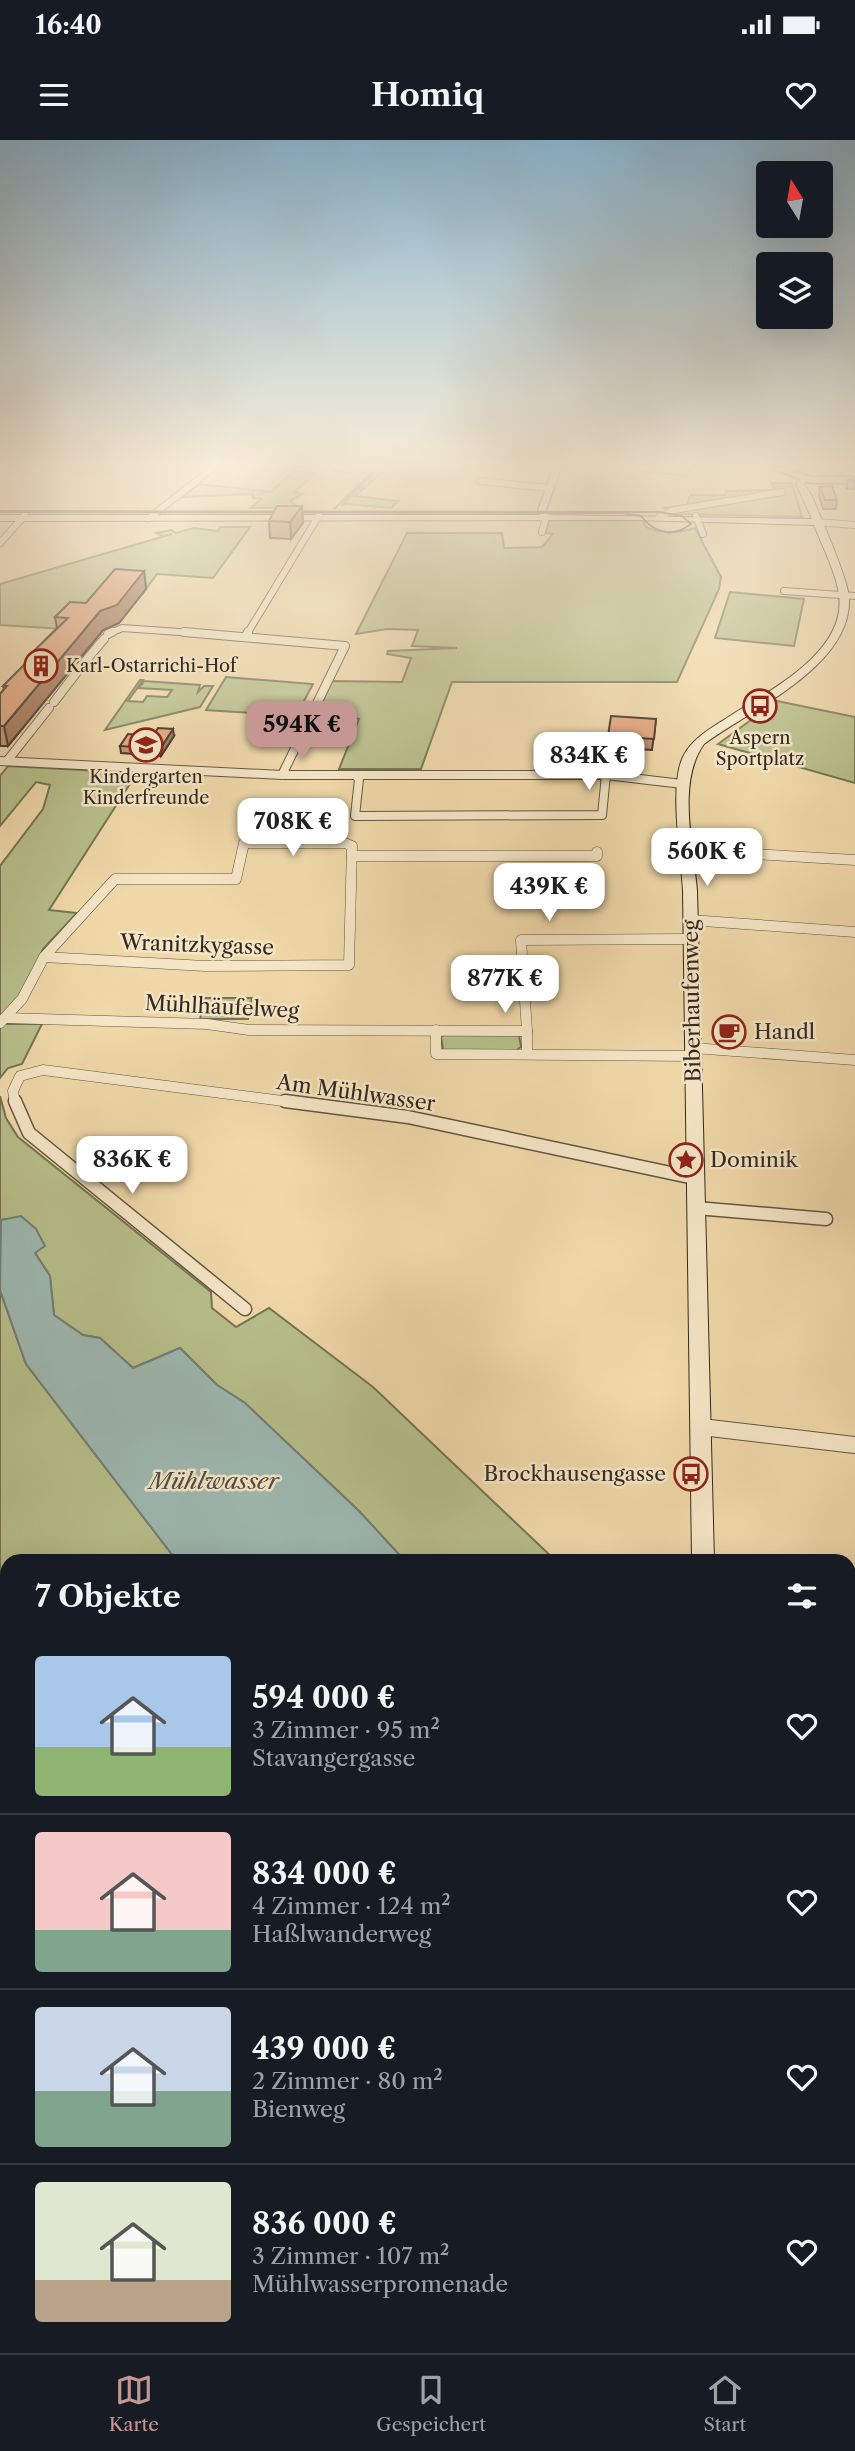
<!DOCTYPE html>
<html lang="de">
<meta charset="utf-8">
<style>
:root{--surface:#171b24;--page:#242831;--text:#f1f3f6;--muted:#9ea1a6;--line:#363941;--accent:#c59692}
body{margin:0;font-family:"Libre Caslon Text",serif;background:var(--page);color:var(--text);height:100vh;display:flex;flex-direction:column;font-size:26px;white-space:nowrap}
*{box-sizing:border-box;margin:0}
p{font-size:23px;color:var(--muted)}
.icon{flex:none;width:38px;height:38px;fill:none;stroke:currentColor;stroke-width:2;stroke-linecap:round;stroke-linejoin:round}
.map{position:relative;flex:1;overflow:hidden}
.details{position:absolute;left:0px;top:1414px;width:856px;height:800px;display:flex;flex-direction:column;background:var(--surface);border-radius:21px 21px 0 0;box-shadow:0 7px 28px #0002}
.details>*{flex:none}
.needle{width:46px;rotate:349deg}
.fabs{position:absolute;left:756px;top:21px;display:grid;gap:14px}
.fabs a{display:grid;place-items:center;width:77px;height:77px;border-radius:7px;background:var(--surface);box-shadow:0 7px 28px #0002;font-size:35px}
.price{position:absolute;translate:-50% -60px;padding:0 16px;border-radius:14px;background:#fff;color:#222;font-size:23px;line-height:46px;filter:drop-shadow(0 2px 4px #0008)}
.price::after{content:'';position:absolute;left:50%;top:42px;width:21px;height:16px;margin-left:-10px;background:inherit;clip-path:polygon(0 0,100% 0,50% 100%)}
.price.active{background:var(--accent);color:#111}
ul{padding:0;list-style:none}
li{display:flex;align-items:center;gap:21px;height:175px;padding:0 35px}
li+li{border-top:2px solid var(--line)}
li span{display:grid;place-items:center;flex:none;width:196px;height:140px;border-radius:7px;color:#555}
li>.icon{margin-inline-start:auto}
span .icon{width:84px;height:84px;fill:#fffc;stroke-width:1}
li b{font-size:30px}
h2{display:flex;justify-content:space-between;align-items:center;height:84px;padding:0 35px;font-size:30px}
.status{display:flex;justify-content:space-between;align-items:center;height:49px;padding:0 35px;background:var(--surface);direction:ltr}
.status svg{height:19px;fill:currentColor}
header{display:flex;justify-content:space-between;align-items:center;height:91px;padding:0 35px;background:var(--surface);font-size:32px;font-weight:800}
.dock{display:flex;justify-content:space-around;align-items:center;height:98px;border-top:2px solid var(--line);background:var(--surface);font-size:19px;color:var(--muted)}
.dock a{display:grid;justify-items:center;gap:4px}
.dock .active{color:var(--accent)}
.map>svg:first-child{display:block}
</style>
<div class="status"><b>16:40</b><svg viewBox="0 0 49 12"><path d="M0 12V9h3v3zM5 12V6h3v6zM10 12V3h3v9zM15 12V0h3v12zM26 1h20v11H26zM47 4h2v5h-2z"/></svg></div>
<header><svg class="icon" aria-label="menu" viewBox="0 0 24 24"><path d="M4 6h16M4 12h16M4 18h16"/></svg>Homiq<svg class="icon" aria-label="heart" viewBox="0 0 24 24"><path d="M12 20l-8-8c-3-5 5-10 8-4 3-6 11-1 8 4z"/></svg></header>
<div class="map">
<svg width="855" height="2213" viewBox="0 0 855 2213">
<rect width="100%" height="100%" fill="#f0d8a9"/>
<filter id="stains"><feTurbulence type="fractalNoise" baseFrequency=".00286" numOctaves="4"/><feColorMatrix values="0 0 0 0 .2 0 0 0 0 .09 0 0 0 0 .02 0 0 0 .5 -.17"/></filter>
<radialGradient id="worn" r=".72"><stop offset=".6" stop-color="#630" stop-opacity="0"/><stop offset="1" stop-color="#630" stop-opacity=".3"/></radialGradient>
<g fill="#b7bf8a" stroke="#757454" stroke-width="2">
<polygon points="294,331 316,333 294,352 303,354 290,361 298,368 251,368 261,359 253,358 253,354 182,357 199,344 271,352"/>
<polygon points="371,333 380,334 355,356 398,361 391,368 347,364 341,366 373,334 334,369"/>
<polygon points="772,343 792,343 802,377 679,374 664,368 687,365 690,355 725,355 726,351 775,350"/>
<path d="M642 379 646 387C662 395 679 393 695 388L721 437 719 449 677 542H452L421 629H339L359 579 316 576 332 541 402 542 411 518 387 514 388 511 457 508 412 506 418 490 387 489 356 494 407 393H502L504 408 542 407 553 394 546 393 549 380Z"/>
<polygon points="220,387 250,387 213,438 157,434 146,449 118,447 64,489 0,485 0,444 172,394 163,396 156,393 171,390 176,393 194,388 218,391"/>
<polygon points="730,452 804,459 794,506 715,498"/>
<polygon points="226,537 313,544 296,576 206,570"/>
<polygon points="140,540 143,540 128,561 143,562 147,556 167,557 172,550 139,548 144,541 200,545 198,552 204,546 213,546 200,567 105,590"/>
<polygon points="777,561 855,577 855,643 718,604"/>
<polygon points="8,626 137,633 49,770 77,773 43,809 24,851 0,877 0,726 43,669 50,645 36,642 0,686 0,636"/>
<polygon points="205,858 252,858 248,879 200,879"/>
<polygon points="3,884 42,884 22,924 8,928 0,938 0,887"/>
<polygon points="444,894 519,895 521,907 515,911 443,910 441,897"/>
<polygon points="0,956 6,978 18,997 211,1152 212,1168 236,1187 269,1168 373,1247 556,1421 405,1421 359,1371 245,1263 217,1245 180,1208 133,1228 100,1198 83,1195 54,1175 50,1136 35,1113 37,1109 15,1078 1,1080 0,1087"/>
<polygon points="0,1150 26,1224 177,1421 7,1421 7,1517 0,1505"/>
<polygon points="7,1645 7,2090 0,2101 0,1653"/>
<polygon points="849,1852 855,1857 855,1974 849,1972"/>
<polygon points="849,1992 855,1994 855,2213 847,2213 846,2207 849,2207"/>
<polygon points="7,2140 7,2207 162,2207 158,2213 0,2213 0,2150"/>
<polygon points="186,2207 345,2207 349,2213 183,2213"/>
<polygon points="377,2207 773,2207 774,2213 381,2213"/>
</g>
<polygon fill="#9db8b1" stroke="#737f77" stroke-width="2" points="21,1076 36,1089 45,1106 35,1113 50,1136 54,1175 83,1195 100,1198 133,1228 180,1208 217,1245 245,1263 359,1371 405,1421 177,1421 26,1224 0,1150 1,1080"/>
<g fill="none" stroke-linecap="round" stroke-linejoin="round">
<defs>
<g id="street-far5">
<polyline points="335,328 348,329"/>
<polyline points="642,328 686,332"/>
<polyline points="480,341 548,348"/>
<polyline points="696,376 703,394"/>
<polyline points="659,377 674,370 782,352"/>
<polyline points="149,378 213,328"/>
<polyline points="816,382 855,385"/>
<polyline points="542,392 546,377"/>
<polyline points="0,403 25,375"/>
<polyline points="784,451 855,456"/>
<polyline points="108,494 122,488 208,494"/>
<polyline points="247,494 319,375"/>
</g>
<g id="street-far4">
<polyline points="184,492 345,506 282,635"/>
<polyline points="108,494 112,492"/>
<polyline points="246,496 248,492"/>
<polyline points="81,526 104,499"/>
<polyline points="54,562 77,532"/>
<polyline points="0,621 282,635 606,635 682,644"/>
<polyline points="7,621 49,568"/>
<polyline points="356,636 359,639 355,676 602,675 606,635"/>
</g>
<g id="street-far3">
<polygon points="244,703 345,703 352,706 349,825 205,826 44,817 115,739 236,739"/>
<polyline points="688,710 855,720"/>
<polyline points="352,716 597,716 597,712"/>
<polyline points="690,780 855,792"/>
<polyline points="6,878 207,884 249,890 527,891 527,914"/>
<polyline points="0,883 22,859 44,817"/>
<polyline points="436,890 436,914 693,916"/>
<polyline points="527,891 521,800 690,799"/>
<polyline points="693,908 855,920"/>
<polyline points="15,963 13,951 20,936 43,930 298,963"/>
</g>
<g id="street-far2">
<polyline points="15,961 29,993 245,1169"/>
<polyline points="285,961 408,977 694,1038"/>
<polyline points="696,1068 826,1079"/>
<polyline points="701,1287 725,1290"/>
</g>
<g id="street-far1">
<polyline points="710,1288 855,1305"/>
<polyline points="0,1535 7,1548"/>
</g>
<g id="street">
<polyline points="849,1759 855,1765"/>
<polyline points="0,2134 7,2124"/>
<polyline points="360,2207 363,2213"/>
<polyline points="171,2213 175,2207"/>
</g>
<g id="secondary">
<path d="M553 328H561L546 370 549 375 812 379 796 344 804 336H810L804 344 812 356C821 379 847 436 849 457 853 526 751 569 704 604 677 641 693 706 697 750L714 1421H692L683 750C681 717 669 645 683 617 692 598 713 587 730 576 770 550 847 512 839 455 836 432 822 406 814 385L634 380 0 381V375H540L538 370Z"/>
<polygon points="789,2207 819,2207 821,2213 789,2213"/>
</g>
<polygon id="primary" points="771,328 782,328 812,337 855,337 855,343 811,343"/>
</defs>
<use href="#street-far5" stroke="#625542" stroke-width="8"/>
<use href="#street-far4" stroke="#625542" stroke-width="10"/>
<use href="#street-far3" stroke="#625542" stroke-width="11"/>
<use href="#street-far2" stroke="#625542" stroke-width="15"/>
<use href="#street-far1" stroke="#625542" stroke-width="18"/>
<use href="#street" stroke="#625542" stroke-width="22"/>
<use href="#secondary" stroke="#33291f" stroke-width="2"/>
<use href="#primary" stroke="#33291f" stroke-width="3"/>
<use href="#street-far5" stroke="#f5e6c7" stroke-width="6"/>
<use href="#street-far4" stroke="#f5e6c7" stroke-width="8"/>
<use href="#street-far3" stroke="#f5e6c7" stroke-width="10"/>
<use href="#street-far2" stroke="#f5e6c7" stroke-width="12"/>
<use href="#street-far1" stroke="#f5e6c7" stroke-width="16"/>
<use href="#street" stroke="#f5e6c7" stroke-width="19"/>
<use href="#secondary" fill="#f5e6c7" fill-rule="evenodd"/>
<use href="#primary" fill="#f0d8a9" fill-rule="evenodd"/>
<path stroke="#33291f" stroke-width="2" d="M0 371 659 372 682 376 691 384C673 398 654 393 641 376L622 373 0 372"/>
</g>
<g fill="#c38b69" stroke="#33291f" stroke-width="2">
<polygon points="855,337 855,349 846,349 848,340"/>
<polygon points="820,347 837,360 836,369 823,369 819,356"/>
<polygon points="302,366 303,383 291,399 270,398 269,381"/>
<polygon points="144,431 146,449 119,483 103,490 8,606 0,606 0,554 4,549 3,546 34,515 34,511 57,488 55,477 86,463"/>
<polygon points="656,579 652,610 607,607 608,596"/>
<polygon points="174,596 161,616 121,613 120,606"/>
</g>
<g fill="#9f7155" stroke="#33291f" stroke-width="2">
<polygon points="302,366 303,383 291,399 290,382"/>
<polygon points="144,431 146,449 119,483 103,490 8,606 4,586 100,471"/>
<polygon points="173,589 174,596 161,616 160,609"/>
</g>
<g fill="#e3a27a" stroke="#33291f" stroke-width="2">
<polygon points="855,337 855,341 848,340"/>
<polygon points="832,346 837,360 825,360 820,347"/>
<polygon points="277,366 302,366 290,382 269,381"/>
<polygon points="115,429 144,431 117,465 100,471 4,586 0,586 0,554 7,546 3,546 38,511 34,511 68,478 55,477 70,462 86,463"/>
<polygon points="611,576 656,579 654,599 608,596"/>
<polygon points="158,588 173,589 160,609 120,606 128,594 153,596"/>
</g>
<linearGradient id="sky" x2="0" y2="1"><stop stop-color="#8ab6d2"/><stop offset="0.51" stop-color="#f8edd8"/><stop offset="1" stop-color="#f8edd8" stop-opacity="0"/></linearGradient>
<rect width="855" height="637" fill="url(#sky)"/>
<defs>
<symbol id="building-ring" viewBox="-11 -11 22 22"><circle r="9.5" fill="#f5e6c7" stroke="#8f2418" stroke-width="1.5"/><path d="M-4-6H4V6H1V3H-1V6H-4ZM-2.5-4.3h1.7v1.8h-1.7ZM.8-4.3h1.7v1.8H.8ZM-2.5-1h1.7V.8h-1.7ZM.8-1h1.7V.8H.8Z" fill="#8f2418"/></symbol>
<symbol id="bus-ring" viewBox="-11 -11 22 22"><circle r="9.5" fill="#f5e6c7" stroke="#8f2418" stroke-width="1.5"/><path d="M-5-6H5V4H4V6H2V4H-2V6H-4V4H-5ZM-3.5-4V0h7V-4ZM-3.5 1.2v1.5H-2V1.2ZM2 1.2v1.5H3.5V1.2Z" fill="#8f2418"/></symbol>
<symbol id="school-ring" viewBox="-11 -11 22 22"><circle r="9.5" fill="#f5e6c7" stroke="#8f2418" stroke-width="1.5"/><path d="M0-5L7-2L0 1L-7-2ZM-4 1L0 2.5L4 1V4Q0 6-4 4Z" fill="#8f2418"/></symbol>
<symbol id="cafe-ring" viewBox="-11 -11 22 22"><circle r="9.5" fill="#f5e6c7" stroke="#8f2418" stroke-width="1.5"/><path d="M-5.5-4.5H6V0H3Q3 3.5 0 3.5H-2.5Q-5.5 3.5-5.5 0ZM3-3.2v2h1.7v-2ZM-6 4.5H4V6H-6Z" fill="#8f2418"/></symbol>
<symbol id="sight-ring" viewBox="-11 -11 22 22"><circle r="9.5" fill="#f5e6c7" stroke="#8f2418" stroke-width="1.5"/><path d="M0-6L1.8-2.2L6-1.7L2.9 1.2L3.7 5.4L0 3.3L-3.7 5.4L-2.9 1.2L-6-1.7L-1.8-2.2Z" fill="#8f2418"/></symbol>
</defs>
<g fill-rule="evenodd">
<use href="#building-ring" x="22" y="507" width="38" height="38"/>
<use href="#bus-ring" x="741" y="547" width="38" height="38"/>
<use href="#school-ring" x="127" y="586" width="38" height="38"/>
<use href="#cafe-ring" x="710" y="873" width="38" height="38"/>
<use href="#sight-ring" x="667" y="1001" width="38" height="38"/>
<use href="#bus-ring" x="672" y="1315" width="38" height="38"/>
</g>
<g text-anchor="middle" stroke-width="5" stroke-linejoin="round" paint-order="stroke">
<g font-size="18" fill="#33291f" stroke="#f5e6c7">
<text x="66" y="532" text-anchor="start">Karl-Ostarrichi-Hof</text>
<text x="760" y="604">Aspern<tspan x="760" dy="21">Sportplatz</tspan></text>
<text x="146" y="643">Kindergarten<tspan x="146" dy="21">Kinderfreunde</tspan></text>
</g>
<g font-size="21" fill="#33291f" stroke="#f5e6c7">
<text transform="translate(197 805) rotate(2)" y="7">Wranitzkygasse</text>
<text transform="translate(692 861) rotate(-91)" y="7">Biberhaufenweg</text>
<text transform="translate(222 867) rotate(3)" y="7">Mühlhäufelweg</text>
<text transform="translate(356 953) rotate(8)" y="7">Am Mühlwasser</text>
</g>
<g font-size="21" fill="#33291f" stroke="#f5e6c7" text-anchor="start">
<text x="754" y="899">Handl</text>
<text x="710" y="1027">Dominik</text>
<text x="666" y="1341" text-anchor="end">Brockhausengasse</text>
</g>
<g font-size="23" font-style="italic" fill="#4e4d44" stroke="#f5e6c7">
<text x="214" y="1349">Mühlwasser</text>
</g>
</g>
<rect width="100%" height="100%" filter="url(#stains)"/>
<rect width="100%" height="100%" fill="url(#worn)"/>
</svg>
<div class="fabs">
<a><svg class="needle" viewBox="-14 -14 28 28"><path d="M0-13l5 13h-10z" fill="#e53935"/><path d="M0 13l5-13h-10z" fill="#9ea1a6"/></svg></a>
<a><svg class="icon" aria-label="layers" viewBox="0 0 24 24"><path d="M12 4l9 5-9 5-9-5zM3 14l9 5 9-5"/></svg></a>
</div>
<b class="price active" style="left:302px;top:621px">594K €</b>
<b class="price" style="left:589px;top:652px">834K €</b>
<b class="price" style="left:293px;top:718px">708K €</b>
<b class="price" style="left:707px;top:748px">560K €</b>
<b class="price" style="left:549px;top:783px">439K €</b>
<b class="price" style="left:505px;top:875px">877K €</b>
<b class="price" style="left:132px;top:1056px">836K €</b>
<section class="details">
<h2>7 Objekte<svg class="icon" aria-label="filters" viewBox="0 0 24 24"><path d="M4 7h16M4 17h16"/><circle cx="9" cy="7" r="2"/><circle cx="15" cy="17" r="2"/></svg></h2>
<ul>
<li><span style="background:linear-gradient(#a9c7e8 65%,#8fb573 0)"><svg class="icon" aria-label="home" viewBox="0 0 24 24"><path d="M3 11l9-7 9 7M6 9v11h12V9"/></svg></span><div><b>594 000 €</b><p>3 Zimmer · 95 m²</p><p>Stavangergasse</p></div><svg class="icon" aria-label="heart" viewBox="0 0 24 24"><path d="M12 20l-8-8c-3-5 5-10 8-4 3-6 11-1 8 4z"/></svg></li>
<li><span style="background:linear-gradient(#f6c9c9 70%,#7fa58c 0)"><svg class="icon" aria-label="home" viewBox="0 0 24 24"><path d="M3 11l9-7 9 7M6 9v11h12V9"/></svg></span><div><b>834 000 €</b><p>4 Zimmer · 124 m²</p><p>Haßlwanderweg</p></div><svg class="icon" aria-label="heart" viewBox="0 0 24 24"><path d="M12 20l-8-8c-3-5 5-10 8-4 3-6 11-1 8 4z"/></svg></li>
<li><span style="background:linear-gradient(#c9d6e8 60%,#7fa58c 0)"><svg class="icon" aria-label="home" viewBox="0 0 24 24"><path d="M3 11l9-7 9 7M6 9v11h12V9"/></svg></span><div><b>439 000 €</b><p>2 Zimmer · 80 m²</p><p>Bienweg</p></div><svg class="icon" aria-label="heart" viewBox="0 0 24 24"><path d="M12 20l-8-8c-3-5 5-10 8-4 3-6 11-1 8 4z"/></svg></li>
<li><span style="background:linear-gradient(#dfe7d0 70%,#b9a48a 0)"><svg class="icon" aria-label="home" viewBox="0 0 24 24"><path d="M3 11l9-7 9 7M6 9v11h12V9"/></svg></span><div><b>836 000 €</b><p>3 Zimmer · 107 m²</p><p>Mühlwasserpromenade</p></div><svg class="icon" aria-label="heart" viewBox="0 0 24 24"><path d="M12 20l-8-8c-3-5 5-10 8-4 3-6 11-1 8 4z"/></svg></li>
</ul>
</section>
</div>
<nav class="dock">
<a class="active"><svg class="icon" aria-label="map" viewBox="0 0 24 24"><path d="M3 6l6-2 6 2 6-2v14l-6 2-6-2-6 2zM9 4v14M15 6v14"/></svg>Karte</a>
<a><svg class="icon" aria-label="saved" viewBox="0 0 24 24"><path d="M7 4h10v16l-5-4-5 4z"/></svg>Gespeichert</a>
<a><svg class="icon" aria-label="home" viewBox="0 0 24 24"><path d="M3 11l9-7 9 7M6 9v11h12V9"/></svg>Start</a>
</nav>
